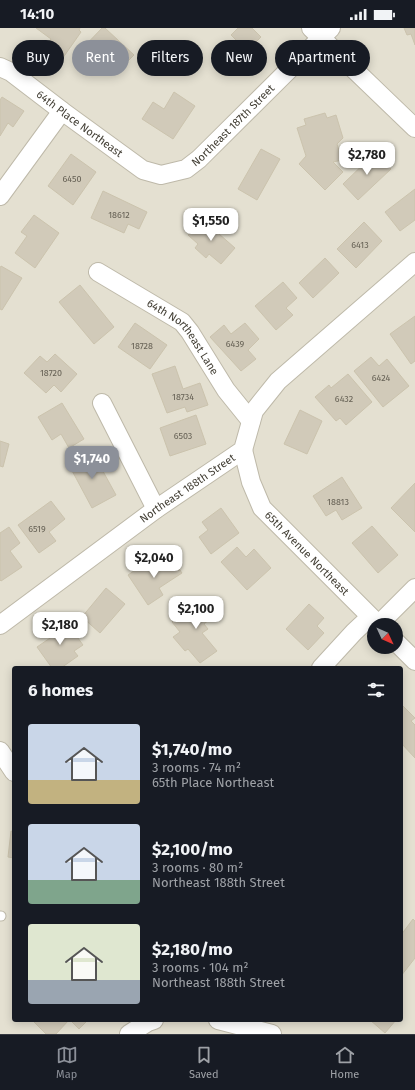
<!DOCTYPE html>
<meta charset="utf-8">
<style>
:root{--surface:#171b24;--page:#242831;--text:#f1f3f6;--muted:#9ea1a6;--line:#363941;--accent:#8c9099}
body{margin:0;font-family:"Fira Sans",sans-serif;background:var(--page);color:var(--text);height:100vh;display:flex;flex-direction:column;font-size:15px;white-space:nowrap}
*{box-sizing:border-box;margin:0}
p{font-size:13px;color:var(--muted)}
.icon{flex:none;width:22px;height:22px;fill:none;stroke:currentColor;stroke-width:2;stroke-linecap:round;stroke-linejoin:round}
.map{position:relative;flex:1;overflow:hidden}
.details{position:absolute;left:12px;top:638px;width:391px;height:356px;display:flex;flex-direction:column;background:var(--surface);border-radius:4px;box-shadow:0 2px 10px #0003}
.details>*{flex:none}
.top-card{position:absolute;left:12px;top:12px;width:391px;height:36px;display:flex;gap:8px}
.needle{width:26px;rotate:134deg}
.tools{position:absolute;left:367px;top:590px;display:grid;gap:8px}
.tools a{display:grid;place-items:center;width:36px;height:36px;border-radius:50%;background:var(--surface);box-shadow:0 2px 10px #0003;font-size:20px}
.price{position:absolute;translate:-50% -34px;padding:0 9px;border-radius:8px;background:#fff;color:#222;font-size:13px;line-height:26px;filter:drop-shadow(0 1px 2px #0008)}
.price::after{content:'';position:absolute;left:50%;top:24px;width:12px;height:9px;margin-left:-6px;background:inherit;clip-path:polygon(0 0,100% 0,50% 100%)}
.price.selected{background:var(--accent);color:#fff}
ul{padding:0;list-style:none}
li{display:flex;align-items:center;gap:12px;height:100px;padding:0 16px}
li span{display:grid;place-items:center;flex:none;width:112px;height:80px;border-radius:4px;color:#555}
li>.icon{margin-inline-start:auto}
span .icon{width:48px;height:48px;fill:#fffc;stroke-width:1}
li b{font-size:17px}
h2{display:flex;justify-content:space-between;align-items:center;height:48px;padding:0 16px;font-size:17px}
.chip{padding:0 14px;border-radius:18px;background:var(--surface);box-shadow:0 2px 10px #0003;font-size:14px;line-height:36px}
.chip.selected{background:var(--accent);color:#fff}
.status{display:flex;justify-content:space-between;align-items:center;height:28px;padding:0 20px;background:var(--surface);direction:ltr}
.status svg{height:11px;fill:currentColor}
.dock{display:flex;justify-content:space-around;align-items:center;height:56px;border-top:1px solid var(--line);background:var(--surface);font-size:11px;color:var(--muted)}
.dock a{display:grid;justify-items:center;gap:2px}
.dock .selected{color:var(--accent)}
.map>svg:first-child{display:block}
</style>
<div class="status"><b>14:10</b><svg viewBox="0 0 49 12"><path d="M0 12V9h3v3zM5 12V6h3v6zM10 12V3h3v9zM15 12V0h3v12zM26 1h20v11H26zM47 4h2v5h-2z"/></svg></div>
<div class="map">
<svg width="415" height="1006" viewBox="0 0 415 1006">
<rect width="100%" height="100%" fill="#f0eee3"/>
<path fill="#e4e0d1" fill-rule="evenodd" d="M0 0H415V1006H0ZM374 597H396V619H374ZM14 640H401V992H14Z"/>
<g fill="#d1cab9" stroke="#cbc3ad">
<polygon points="36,0 80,0 79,2 81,4 60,34 43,22 51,11"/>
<polygon points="102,0 105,0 134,27 118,43 111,36 103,44 80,23"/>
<polygon points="238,0 252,0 261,9 254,16 262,23 241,45 225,29 239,15 231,7"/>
<polygon points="404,0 415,0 415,17 411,6 407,7"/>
<polygon points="174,64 195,78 173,111 142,91 153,74 164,81"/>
<polygon points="2,69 24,83 13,99 8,95 0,108 0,72"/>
<polygon points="325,85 327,90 336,87 343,110 337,116 342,132 333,134 343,144 325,162 299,136 306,128 297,100 306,97 304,91"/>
<polygon points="261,121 280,131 257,172 238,161"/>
<polygon points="375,125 391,141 358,172 343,156"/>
<polygon points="71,126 96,144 73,177 48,158"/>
<polygon points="415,161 415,192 400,203 385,184"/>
<polygon points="103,163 147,184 139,201 128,196 124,205 91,190"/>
<polygon points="34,187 59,205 35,240 15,225 27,208 21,204"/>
<polygon points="202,191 235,220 221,236 209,226 206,230 195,220 198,216 188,207"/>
<polygon points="364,194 382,213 356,240 337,221"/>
<polygon points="325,230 339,245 313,270 299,255"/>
<polygon points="1,238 22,250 2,282 0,281 0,240"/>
<polygon points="283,254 297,270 286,280 293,287 276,302 255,278"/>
<polygon points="80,257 114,299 94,316 59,274"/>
<polygon points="415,288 415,333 411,336 390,306"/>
<polygon points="135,295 167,317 150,341 118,319"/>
<polygon points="245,295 259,311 248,322 256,331 241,343 210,309 224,297 231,306"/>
<polygon points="55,326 77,346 61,364 54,357 46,365 24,345 40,328 47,334"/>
<polygon points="371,329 379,338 387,331 409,358 383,379 354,343"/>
<polygon points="175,338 183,361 200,355 208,377 187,384 185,379 167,385 152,346"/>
<polygon points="348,346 372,374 346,397 340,390 336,393 315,369 329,357 331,360"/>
<polygon points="62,375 84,411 69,420 61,406 52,412 38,389"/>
<polygon points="300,382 322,393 307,426 284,416"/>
<polygon points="196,387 206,416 170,428 160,400"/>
<polygon points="0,413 9,416 3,439 0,438"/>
<polygon points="93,425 116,467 92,480 69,437"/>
<polygon points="342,449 362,480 342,492 336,482 326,488 313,468"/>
<polygon points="415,455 415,504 391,480"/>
<polygon points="51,473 65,491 49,504 56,513 39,525 18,497"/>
<polygon points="221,480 239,505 211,526 199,509 208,502 202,494"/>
<polygon points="372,498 398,527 378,545 352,515"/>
<polygon points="9,499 20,515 10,523 22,539 1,553 0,552 0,505"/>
<polygon points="237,519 246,529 254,521 271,540 247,562 221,534"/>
<polygon points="170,528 182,545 159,560 163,567 148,577 128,547 144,536 148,542"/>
<polygon points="106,560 125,576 100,605 82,589"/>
<polygon points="205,569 217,585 204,596 208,601 202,605 217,623 200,635 188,621 185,623 173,609 180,604 172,594"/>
<polygon points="309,576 324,590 317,598 324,605 308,622 286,601"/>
<polygon points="64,591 83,617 74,623 78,628 61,640 52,640 37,619 53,608 48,602"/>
<polygon points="403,678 415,690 411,693 415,697 415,730 401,715 401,680"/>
<polygon points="11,803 14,804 14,830 8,829"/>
<polygon points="413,891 415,893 415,930 401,948 401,907"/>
<polygon points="36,992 69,992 56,1006 46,1006 34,994"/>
<polygon points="70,992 88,992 79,1001"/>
<polygon points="370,992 396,992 385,1005"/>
</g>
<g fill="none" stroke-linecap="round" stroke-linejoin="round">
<defs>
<polyline id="service" points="0,888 1,888"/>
<g id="minor">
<polyline points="311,0 415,100"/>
<path id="s1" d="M0 39 11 44 62 83 143 142 161 147 186 141 199 131 331 0"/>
<polyline points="0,168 62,83"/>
<path id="s2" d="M98 244 182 294 190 304 226 362 251 393"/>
<polyline points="102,375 156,481"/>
<path id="s3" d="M243 422 251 454 262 480 379 597"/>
<polyline points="379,596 415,560"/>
<path id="s4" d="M0 597 156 481 243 422 254 383 278 353 415 234"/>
<polyline points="396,614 415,633"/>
<polyline points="321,640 354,604 370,589"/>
<polyline points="0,723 14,744"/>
<polyline points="218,992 272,1006"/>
<polyline points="129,1006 148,994 154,992"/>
</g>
</defs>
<use href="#service" stroke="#beb9a9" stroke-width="11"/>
<use href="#minor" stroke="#beb9a9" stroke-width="20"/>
<use href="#service" stroke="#fff" stroke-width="9"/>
<use href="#minor" stroke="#fff" stroke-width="18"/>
</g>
<g text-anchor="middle" stroke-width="3" stroke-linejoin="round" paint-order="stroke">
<g font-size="9" fill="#666155">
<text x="72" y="154">6450</text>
<text x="119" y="190">18612</text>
<text x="360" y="220">6413</text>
<text x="235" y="319">6439</text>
<text x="142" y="321">18728</text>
<text x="51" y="348">18720</text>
<text x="381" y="353">6424</text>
<text x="183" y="372">18734</text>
<text x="344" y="374">6432</text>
<text x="183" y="411">6503</text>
<text x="338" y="477">18813</text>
<text x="37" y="504">6519</text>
</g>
<g font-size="11" fill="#423e34" stroke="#fff">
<text dy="4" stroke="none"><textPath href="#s1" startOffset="98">64th Place Northeast</textPath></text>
<text dy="4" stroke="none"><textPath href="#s1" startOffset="285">Northeast 187th Street</textPath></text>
<text dy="4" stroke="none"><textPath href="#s2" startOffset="109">64th Northeast Lane</textPath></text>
<text dy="4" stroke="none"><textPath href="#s4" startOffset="232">Northeast 188th Street</textPath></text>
<text dy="4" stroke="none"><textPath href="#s3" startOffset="125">65th Avenue Northeast</textPath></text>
</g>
</g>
</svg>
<div class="tools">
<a><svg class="needle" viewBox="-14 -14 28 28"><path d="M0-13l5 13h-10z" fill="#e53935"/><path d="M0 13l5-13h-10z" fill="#9ea1a6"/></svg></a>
</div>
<b class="price" style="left:367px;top:148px">$2,780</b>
<b class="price" style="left:211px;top:214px">$1,550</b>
<b class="price selected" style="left:92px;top:452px">$1,740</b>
<b class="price" style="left:154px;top:551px">$2,040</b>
<b class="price" style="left:196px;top:602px">$2,100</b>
<b class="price" style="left:60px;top:618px">$2,180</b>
<div class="top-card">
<a class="chip">Buy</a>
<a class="chip selected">Rent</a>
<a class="chip">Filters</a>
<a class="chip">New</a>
<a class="chip">Apartment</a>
</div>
<section class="details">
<h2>6 homes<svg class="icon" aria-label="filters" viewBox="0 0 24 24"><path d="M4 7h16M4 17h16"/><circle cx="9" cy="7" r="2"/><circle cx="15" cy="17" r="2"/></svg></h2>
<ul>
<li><span style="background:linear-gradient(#c9d6e8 70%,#c2b280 0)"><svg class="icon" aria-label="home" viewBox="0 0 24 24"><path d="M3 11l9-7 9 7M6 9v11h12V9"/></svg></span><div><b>$1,740/mo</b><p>3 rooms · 74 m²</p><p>65th Place Northeast</p></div></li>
<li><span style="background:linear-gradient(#c9d6e8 70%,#7fa58c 0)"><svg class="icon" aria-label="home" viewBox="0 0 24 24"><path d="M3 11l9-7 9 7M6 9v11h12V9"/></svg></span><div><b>$2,100/mo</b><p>3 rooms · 80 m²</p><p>Northeast 188th Street</p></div></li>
<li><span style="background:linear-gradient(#dfe7d0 70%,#9aa5b1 0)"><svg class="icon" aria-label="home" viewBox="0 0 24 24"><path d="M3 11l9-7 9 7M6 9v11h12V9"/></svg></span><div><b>$2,180/mo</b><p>3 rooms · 104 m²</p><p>Northeast 188th Street</p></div></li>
</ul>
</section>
</div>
<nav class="dock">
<a class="selected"><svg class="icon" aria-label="map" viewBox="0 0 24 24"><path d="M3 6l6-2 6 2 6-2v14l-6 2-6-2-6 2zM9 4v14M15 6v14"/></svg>Map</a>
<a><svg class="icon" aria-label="saved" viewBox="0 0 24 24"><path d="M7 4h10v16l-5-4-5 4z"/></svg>Saved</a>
<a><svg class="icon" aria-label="home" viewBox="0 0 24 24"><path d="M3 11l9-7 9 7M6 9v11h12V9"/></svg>Home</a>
</nav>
